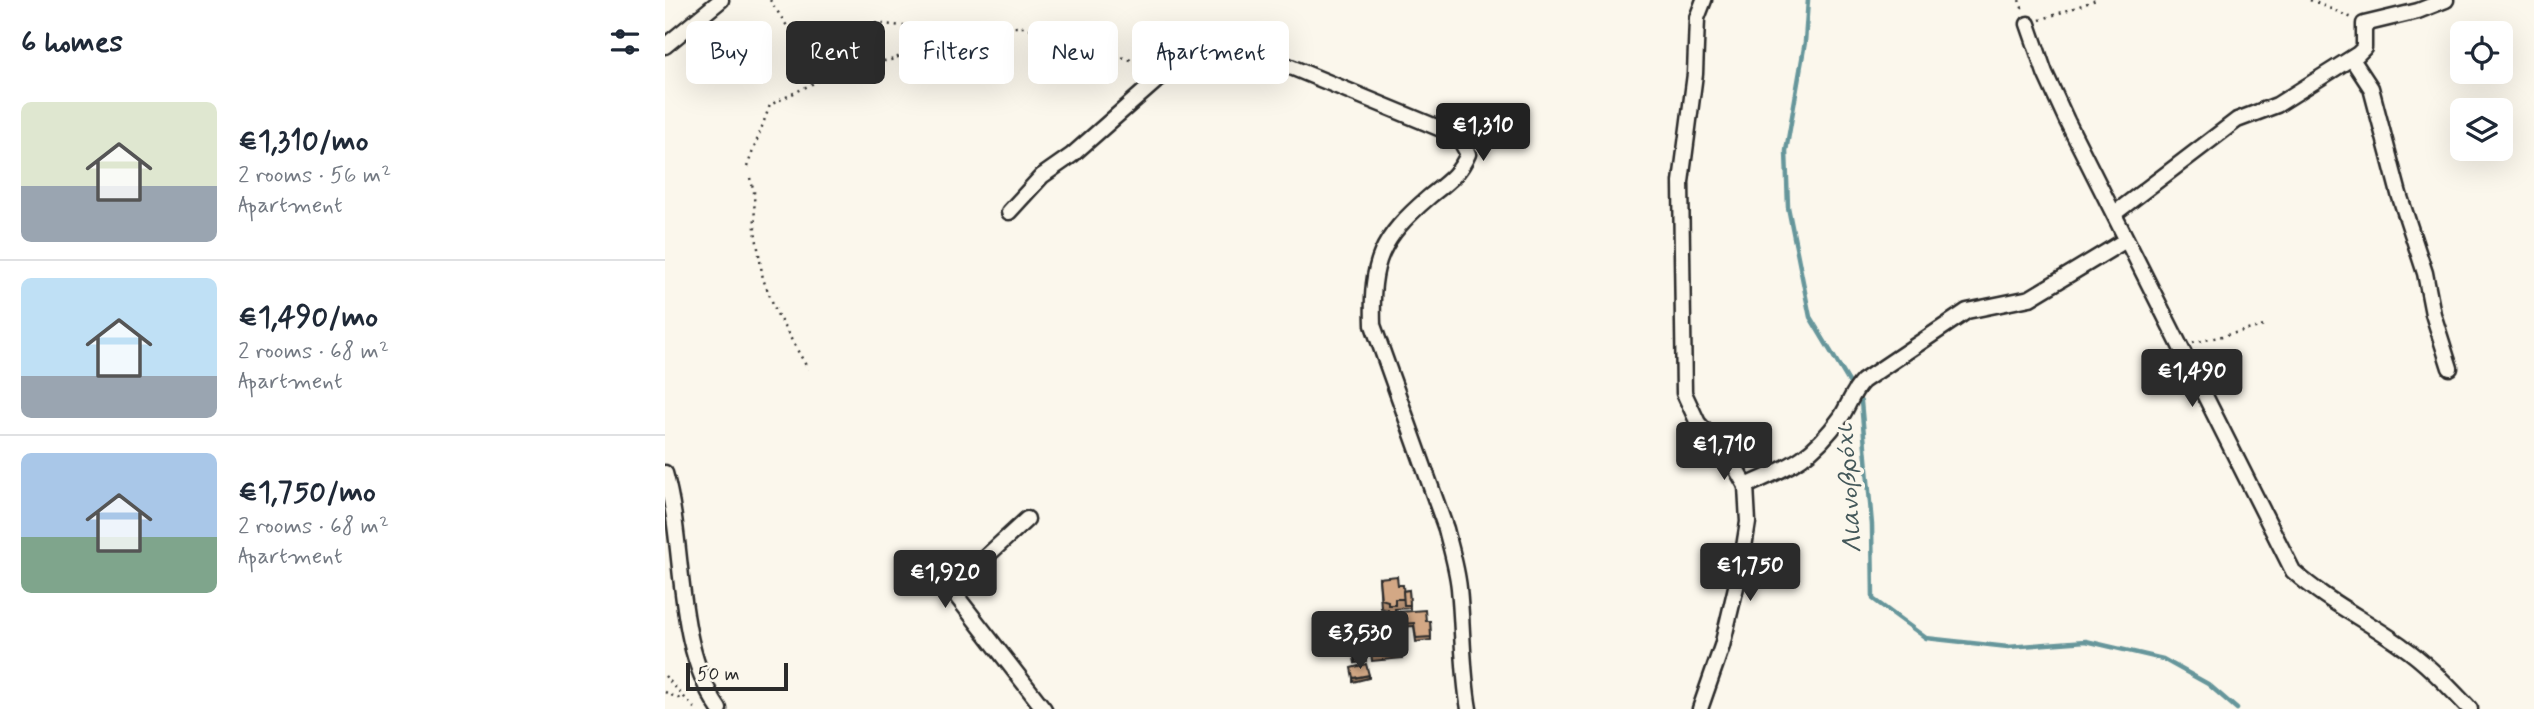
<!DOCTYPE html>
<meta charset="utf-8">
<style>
:root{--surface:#fff;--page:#f6f6f7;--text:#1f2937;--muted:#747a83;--line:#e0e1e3;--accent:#2b2b2b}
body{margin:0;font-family:Mynerve,sans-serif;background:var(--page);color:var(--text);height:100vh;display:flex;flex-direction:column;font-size:26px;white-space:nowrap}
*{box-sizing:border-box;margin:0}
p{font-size:23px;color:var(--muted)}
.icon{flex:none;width:38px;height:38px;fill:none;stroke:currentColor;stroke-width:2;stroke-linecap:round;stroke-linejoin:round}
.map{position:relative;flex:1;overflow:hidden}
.drawer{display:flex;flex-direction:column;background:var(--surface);width:665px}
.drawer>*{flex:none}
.hud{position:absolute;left:21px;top:21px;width:665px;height:63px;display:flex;gap:14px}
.fabs{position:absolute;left:1785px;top:21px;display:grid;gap:14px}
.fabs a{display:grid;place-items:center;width:63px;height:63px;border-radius:10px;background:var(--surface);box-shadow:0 7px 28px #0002;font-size:35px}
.scale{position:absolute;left:21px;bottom:18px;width:102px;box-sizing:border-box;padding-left:7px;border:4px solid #2b2b2b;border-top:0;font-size:19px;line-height:24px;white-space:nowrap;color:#2b2b2b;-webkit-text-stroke:5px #fbf7ec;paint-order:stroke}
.price{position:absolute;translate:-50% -60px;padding:0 16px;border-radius:7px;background:var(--accent);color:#fff;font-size:23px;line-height:46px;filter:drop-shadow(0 2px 4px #0008)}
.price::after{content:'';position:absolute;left:50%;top:42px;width:21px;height:16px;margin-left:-10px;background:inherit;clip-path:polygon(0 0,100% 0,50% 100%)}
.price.active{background:#222;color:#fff}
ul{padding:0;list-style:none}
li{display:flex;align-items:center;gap:21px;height:175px;padding:0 21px}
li+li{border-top:2px solid var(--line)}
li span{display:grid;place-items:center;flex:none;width:196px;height:140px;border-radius:10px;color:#555}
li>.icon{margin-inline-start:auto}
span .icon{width:84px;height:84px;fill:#fffc;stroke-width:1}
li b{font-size:30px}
h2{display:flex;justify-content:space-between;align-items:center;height:84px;padding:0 21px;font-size:30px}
.chip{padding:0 24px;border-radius:10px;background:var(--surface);box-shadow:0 7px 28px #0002;font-size:24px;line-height:63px}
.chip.active{background:var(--accent);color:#fff}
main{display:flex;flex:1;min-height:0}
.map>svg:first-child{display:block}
</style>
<main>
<section class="drawer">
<h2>6 homes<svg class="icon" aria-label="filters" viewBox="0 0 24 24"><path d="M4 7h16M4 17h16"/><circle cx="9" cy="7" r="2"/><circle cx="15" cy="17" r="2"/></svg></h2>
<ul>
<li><span style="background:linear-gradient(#dfe7d0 60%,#9aa5b1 0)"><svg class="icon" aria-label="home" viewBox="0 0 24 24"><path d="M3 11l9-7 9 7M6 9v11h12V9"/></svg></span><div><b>€1,310/mo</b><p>2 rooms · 56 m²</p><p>Apartment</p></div></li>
<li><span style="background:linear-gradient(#bfe0f5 70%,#9aa5b1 0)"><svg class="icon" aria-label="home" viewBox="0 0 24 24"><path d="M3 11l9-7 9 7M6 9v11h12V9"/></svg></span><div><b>€1,490/mo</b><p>2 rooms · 68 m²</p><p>Apartment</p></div></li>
<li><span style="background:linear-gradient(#a9c7e8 60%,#7fa58c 0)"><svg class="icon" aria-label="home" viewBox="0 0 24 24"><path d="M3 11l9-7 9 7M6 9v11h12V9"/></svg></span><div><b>€1,750/mo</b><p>2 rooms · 68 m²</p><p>Apartment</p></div></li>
</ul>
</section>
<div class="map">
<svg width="1869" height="709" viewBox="0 0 1869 709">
<rect width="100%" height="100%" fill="#fbf7ec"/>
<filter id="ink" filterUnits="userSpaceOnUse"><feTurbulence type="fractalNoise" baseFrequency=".0143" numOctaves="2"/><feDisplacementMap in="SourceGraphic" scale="14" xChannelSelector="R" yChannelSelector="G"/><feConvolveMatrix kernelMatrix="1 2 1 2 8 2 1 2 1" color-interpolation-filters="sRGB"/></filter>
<g filter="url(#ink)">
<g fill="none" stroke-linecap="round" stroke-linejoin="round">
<polyline stroke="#66969b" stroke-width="4.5" points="1143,0 1140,42 1121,151 1123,207 1145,317 1196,402 1207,525 1208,599 1261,638 1343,647 1421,641 1498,659 1543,684 1572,709"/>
<defs>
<g id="minor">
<path d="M1039 0 1032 18 1030 74 1016 182 1019 393 1033 423 1065 458 1081 486C1126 466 1146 459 1176 417 1184 405 1187 392 1198 381L1302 311 1365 298 1461 240"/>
<path d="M1363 24 1380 73 1402 121 1628 571C1661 601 1701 620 1737 646 1762 663 1784 687 1805 709"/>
<polyline points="0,46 56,0"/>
<polyline points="1687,59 1706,88 1734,194 1760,273 1768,314 1785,368"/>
<path d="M344 212 377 176 407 155 499 74C525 58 540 62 570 62 581 62 592 59 604 58L793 136 803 154C794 175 781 183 764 197 715 239 706 261 708 325L781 529C786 549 792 568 794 588 798 629 797 669 804 709"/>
<polyline points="1450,213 1572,120 1612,105 1693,54 1699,48 1699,24 1753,11 1781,0"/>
<path d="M0 473C21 547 9 644 54 709"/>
<polyline points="362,519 286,589 379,709"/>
<polyline points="1035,709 1057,646 1076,566 1083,522 1081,486"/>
</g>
</defs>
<use href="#minor" stroke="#2b2b2b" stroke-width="19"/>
<g stroke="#2b2b2b" stroke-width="2.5" stroke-dasharray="2 5" stroke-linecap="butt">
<polyline points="105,0 122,26 211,23 237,26 360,27 488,67"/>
<polyline points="1354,0 1359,13"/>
<polyline points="1645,0 1687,18"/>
<polyline points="1375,20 1431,0"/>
<polyline points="82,167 105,105 157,79 176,77 191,79 198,76 212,58 220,61 230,59 279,25"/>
<polyline points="85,178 89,191 90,230 98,279 113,316 143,369"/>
<polyline points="1528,343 1599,326"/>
<polyline points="0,676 30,709"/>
<polyline points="0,692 19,701"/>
</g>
<use href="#minor" stroke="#fbf7ec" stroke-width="14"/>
</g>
<g fill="#b59072" stroke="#2b2b2b" stroke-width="2">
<polygon points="714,578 733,585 738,591 744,590 745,608 730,609 730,614 723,615 723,610 716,608"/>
<polygon points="735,612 761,621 765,621 766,640 751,642 749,626 736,627"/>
<polygon points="704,622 731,624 737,649 737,658 707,661 705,641 702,642 702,646 698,647 701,661 690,663 684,634 704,628"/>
</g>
<g fill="#94765d" stroke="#2b2b2b" stroke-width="2">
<polygon points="701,657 701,661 690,663 690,660"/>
<polygon points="704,675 704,678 688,682 688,678"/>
</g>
<g fill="#d3a885" stroke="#2b2b2b" stroke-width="2">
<polygon points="732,576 733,585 738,585 739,599 730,599 730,605 723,605 723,601 716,599 714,578"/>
<polygon points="744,590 745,605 739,605 738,591"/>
<polygon points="760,610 761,621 765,621 766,637 751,638 749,623 736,624 735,612"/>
<polygon points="730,619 731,624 734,624 737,649 707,652 704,622"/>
<polygon points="704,628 705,638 701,639 702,643 698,644 701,657 690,660 684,634"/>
<polygon points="701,664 704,675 688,678 686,668"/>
</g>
</g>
<g text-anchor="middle" stroke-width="7" stroke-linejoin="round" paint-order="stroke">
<g font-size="26" font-style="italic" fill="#44585a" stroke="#fbf7ec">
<text transform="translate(1183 489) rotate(-94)" y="9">Λιανοβρόχι</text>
</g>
</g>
</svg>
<div class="fabs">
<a><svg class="icon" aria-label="locate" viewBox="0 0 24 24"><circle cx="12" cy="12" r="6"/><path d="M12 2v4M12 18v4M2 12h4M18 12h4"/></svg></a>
<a><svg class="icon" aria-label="layers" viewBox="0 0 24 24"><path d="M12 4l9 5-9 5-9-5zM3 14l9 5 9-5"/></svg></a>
</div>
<div class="scale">50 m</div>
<b class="price active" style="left:818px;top:163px">€1,310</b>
<b class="price" style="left:1527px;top:409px">€1,490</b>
<b class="price" style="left:1059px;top:482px">€1,710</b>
<b class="price" style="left:1085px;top:603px">€1,750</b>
<b class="price" style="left:280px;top:610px">€1,920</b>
<b class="price" style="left:695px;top:671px">€3,530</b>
<div class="hud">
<a class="chip">Buy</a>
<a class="chip active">Rent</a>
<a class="chip">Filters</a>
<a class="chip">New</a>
<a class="chip">Apartment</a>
</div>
</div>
</main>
